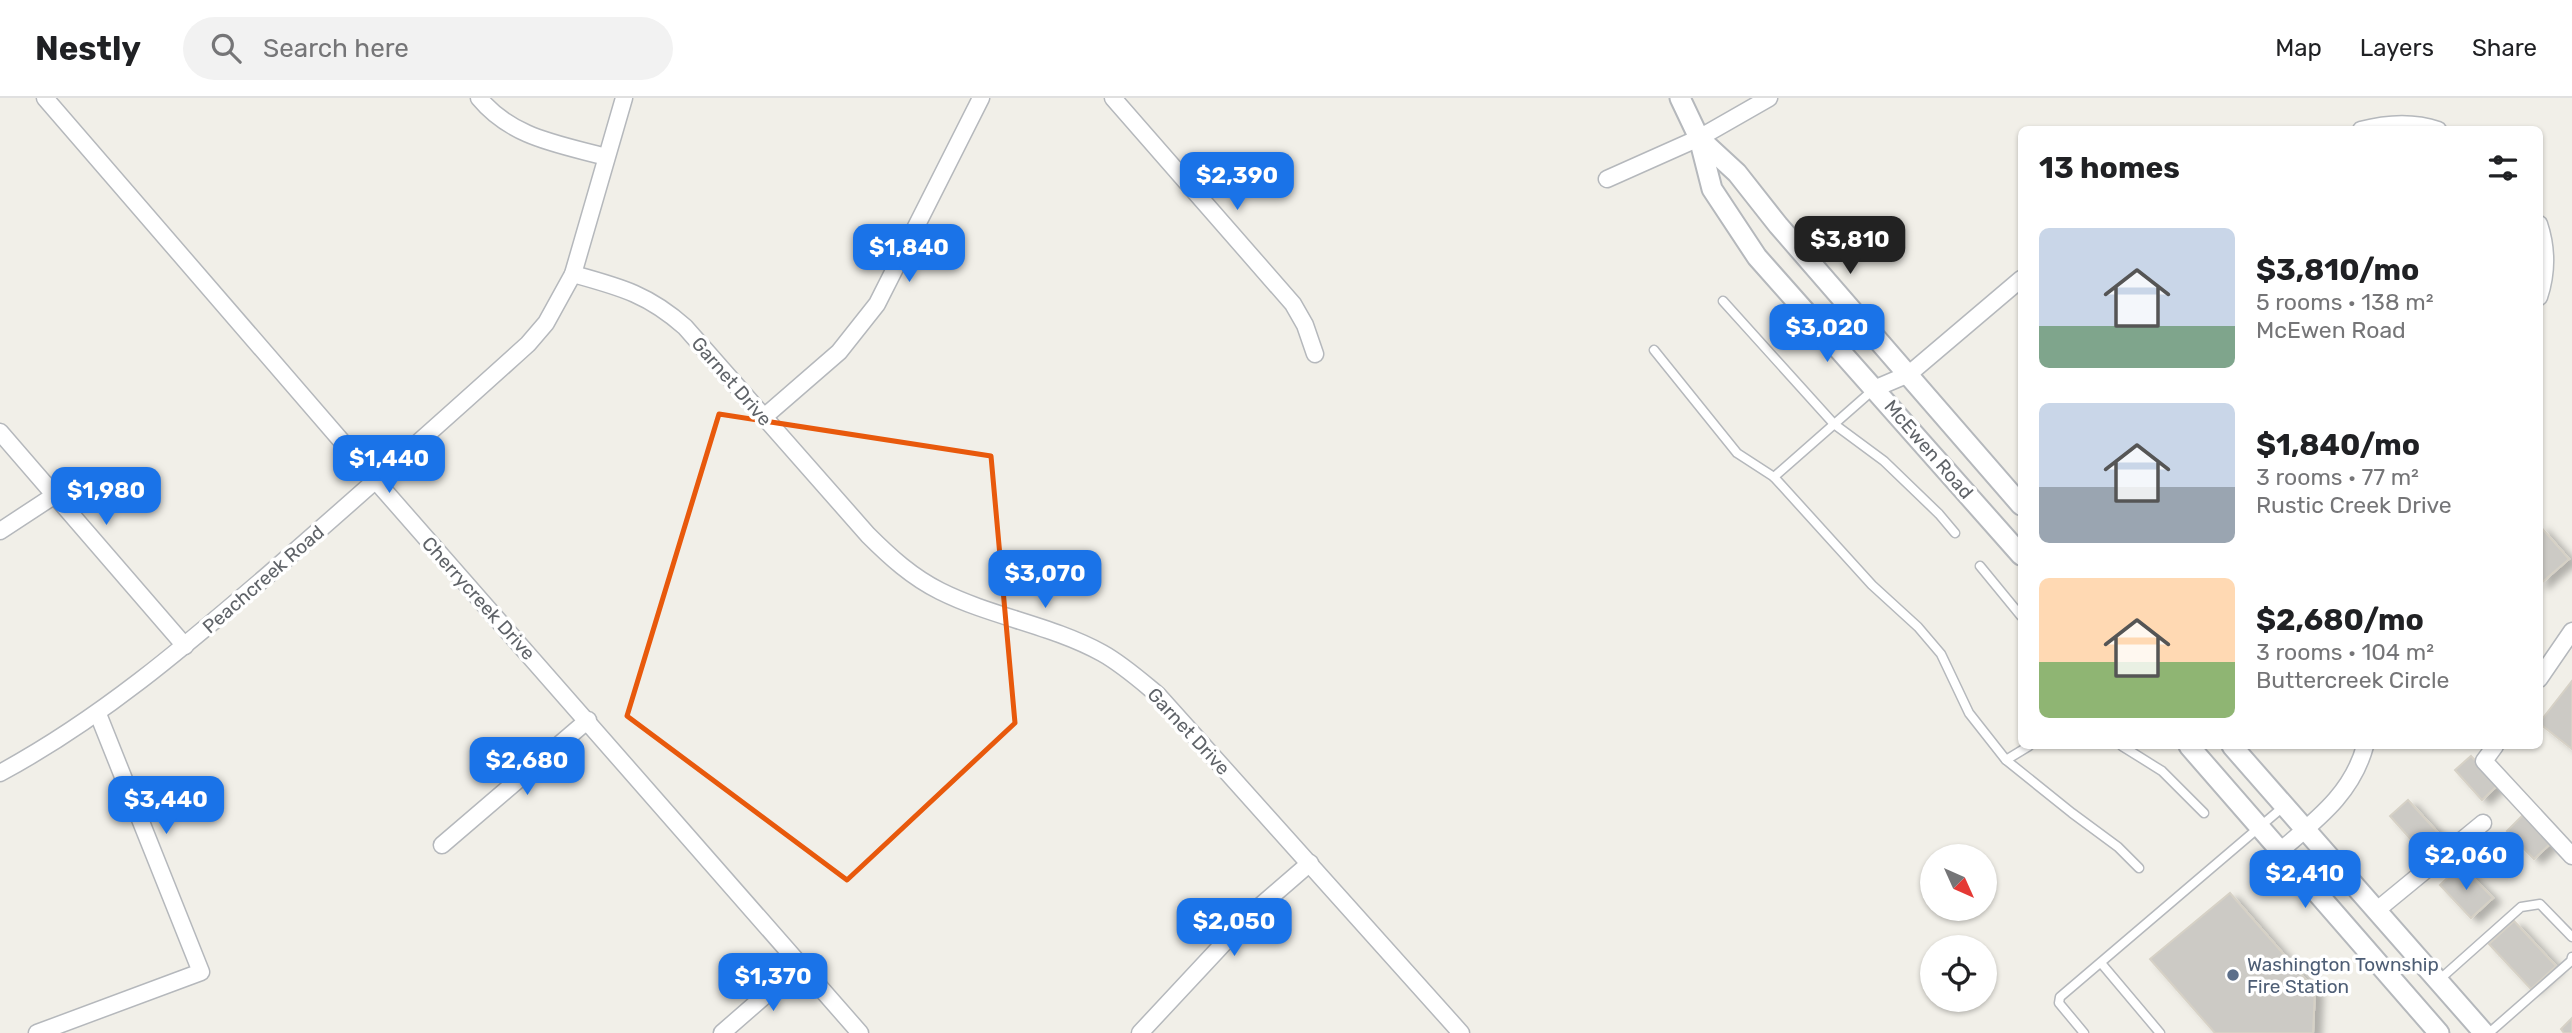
<!DOCTYPE html>
<meta charset="utf-8">
<style>
:root{--surface:#fff;--page:#f2f2f2;--text:#202124;--muted:#757577;--line:#e0e0e0;--accent:#1a73e8}
body{margin:0;font-family:Rubik,sans-serif;background:var(--page);color:var(--text);height:100vh;display:flex;flex-direction:column;font-size:26px;white-space:nowrap}
*{box-sizing:border-box;margin:0}
p{font-size:23px;color:var(--muted)}
.icon{flex:none;width:38px;height:38px;fill:none;stroke:currentColor;stroke-width:2;stroke-linecap:round;stroke-linejoin:round}
.map{position:relative;flex:1;overflow:hidden}
.sheet{position:absolute;left:2018px;top:28px;width:525px;height:623px;display:flex;flex-direction:column;background:var(--surface);border-radius:10px;box-shadow:0 2px 5px #0004}
.sheet>*{flex:none}
.needle{width:46px;rotate:135deg}
.tools{position:absolute;left:1920px;top:746px;display:grid;gap:14px}
.tools a{display:grid;place-items:center;width:77px;height:77px;border-radius:50%;background:var(--surface);box-shadow:0 2px 5px #0004;font-size:35px}
.price{position:absolute;translate:-50% -60px;padding:0 16px;border-radius:14px;background:var(--accent);color:#fff;font-size:23px;line-height:46px;filter:drop-shadow(0 2px 4px #0008)}
.price::after{content:'';position:absolute;left:50%;top:42px;width:21px;height:16px;margin-left:-10px;background:inherit;clip-path:polygon(0 0,100% 0,50% 100%)}
.price.on{background:#222;color:#fff}
ul{padding:0;list-style:none}
li{display:flex;align-items:center;gap:21px;height:175px;padding:0 21px}
li span{display:grid;place-items:center;flex:none;width:196px;height:140px;border-radius:10px;color:#555}
li>.icon{margin-inline-start:auto}
span .icon{width:84px;height:84px;fill:#fffc;stroke-width:1}
li b{font-size:30px}
h2{display:flex;justify-content:space-between;align-items:center;height:84px;padding:0 21px;font-size:30px}
header{display:flex;align-items:center;gap:42px;box-sizing:border-box;height:98px;padding:0 35px;background:var(--surface);border-bottom:2px solid var(--line)}
header strong{font-size:33px}
nav{display:flex;gap:38px;margin-inline-start:auto;font-size:24px}
.search{width:490px;height:63px;background:var(--page);display:flex;align-items:center;gap:18px;box-sizing:border-box;padding:0 24px;border-radius:38px;color:var(--muted);font-size:26px}
.map>svg:first-child{display:block}
</style>
<header>
<strong>Nestly</strong>
<div class="search"><svg class="icon" aria-label="search" viewBox="0 0 24 24"><circle cx="10" cy="10" r="6"/><path d="M15 15l6 6"/></svg>Search here</div>
<nav><a>Map</a><a>Layers</a><a>Share</a></nav>
</header>
<div class="map">
<svg width="2572" height="935" viewBox="0 0 2572 935">
<defs>
<filter id="shadow"><feDropShadow dx="8" dy="4.5" stdDeviation="3.5" flood-color="#0004"/></filter>
</defs>
<rect width="100%" height="100%" fill="#f1efe8"/>
<g fill="#cccac5" stroke="#d6d1c6" stroke-width="2" filter="url(#shadow)">
<polygon points="2539,427 2569,461 2539,487"/>
<polygon points="2572,583 2572,651 2539,625"/>
<polygon points="2471,658 2498,687 2482,702 2455,672"/>
<polygon points="2408,702 2442,739 2423,755 2390,718"/>
<polygon points="2523,717 2550,746 2534,761 2507,733"/>
<polygon points="2461,767 2493,800 2471,820 2440,787"/>
<polygon points="2230,795 2315,892 2313,935 2215,935 2150,861"/>
<polygon points="2514,823 2556,868 2531,891 2489,846"/>
<polygon points="2572,920 2572,935 2564,935 2561,931"/>
</g>
<g fill="none" stroke-linecap="round" stroke-linejoin="round">
<defs>
<g id="service">
<polyline points="1723,203 1834,326 1884,363 1939,416 1955,435"/>
<polyline points="1654,252 1737,355 1774,379 1872,487 1918,529 1941,556 1969,615 2006,662 2072,715 2118,749 2139,770"/>
<polyline points="1774,379 1873,292"/>
<polyline points="1980,468 2021,518"/>
<polyline points="2122,648 2162,673 2204,715"/>
<polyline points="2006,662 2029,648"/>
<polyline points="2101,865 2160,935"/>
<polyline points="2439,882 2521,809 2540,806 2572,839"/>
<polyline points="2084,935 2059,905 2060,899 2283,709"/>
<polyline points="2489,935 2571,863 2572,859"/>
</g>
<g id="minor">
<polyline points="45,0 376,383 860,935"/>
<path d="M479 0C512 40 559 46 606 59"/>
<polyline points="1113,0 1293,206 1305,227 1315,256"/>
<path d="M2361 32C2387 25 2412 23 2438 32"/>
<polyline points="1607,81 1699,40 1769,0"/>
<path d="M2539 126C2547 150 2547 175 2539 199"/>
<path d="M573 176C620 189 648 196 685 229L868 437C890 459 912 479 940 493 992 519 1051 527 1102 555 1122 566 1140 582 1158 597L1461 935"/>
<polyline points="1876,290 1909,276 2021,181"/>
<polyline points="764,319 839,254 877,206 981,0"/>
<polyline points="0,334 185,548"/>
<polyline points="0,433 55,397"/>
<polyline points="2539,581 2572,533"/>
<polyline points="2495,648 2484,663 2572,758"/>
<path d="M0 675C100 621 184 549 269 476 356 400 443 323 528 246L546 225 573 176 624 0"/>
<polyline points="442,747 588,622"/>
<path d="M2280 753C2316 722 2352 696 2365 648"/>
<polyline points="2377,812 2483,725"/>
<polyline points="37,935 201,874 98,616"/>
<polyline points="722,935 801,866"/>
<polyline points="1140,935 1251,816 1310,765"/>
</g>
<g id="tertiary">
<polyline points="1680,0 1699,40 1712,91 1757,159 2021,457"/>
<polyline points="1699,40 1737,75 1778,127 2021,407"/>
<polyline points="2189,648 2439,935"/>
<polyline points="2232,648 2484,935"/>
</g>
</defs>
<use href="#service" stroke="#b5b8bc" stroke-width="11"/>
<use href="#minor" stroke="#b5b8bc" stroke-width="19"/>
<use href="#tertiary" stroke="#b5b8bc" stroke-width="23"/>
<use href="#service" stroke="#fff" stroke-width="8"/>
<use href="#minor" stroke="#fff" stroke-width="16"/>
<use href="#tertiary" stroke="#fff" stroke-width="19"/>
</g>
<path fill="none" stroke="#e8590c" stroke-width="5" stroke-linejoin="round" d="M719 316 991 358 1015 625 847 782 627 618Z"/>
<circle fill="#5c6f8a" stroke="#fff" stroke-width="2.5" cx="2233" cy="877" r="7"/>
<g text-anchor="middle" stroke-width="7" stroke-linejoin="round" paint-order="stroke">
<g font-size="19" fill="#5f6368" stroke="#fff">
<text transform="translate(732 283) rotate(49)" y="7">Garnet Drive</text>
<text transform="translate(1929 351) rotate(49)" y="7">McEwen Road</text>
<text transform="translate(263 481) rotate(-41)" y="7">Peachcreek Road</text>
<text transform="translate(479 500) rotate(48)" y="7">Cherrycreek Drive</text>
<text transform="translate(1189 633) rotate(47)" y="7">Garnet Drive</text>
</g>
<g font-size="19" fill="#4e5e75" stroke="#fff" text-anchor="start">
<text x="2247" y="873">Washington Township<tspan x="2247" dy="22">Fire Station</tspan></text>
</g>
</g>
</svg>
<div class="tools">
<a><svg class="needle" viewBox="-14 -14 28 28"><path d="M0-13l5 13h-10z" fill="#e53935"/><path d="M0 13l5-13h-10z" fill="#757577"/></svg></a>
<a><svg class="icon" aria-label="locate" viewBox="0 0 24 24"><circle cx="12" cy="12" r="6"/><path d="M12 2v4M12 18v4M2 12h4M18 12h4"/></svg></a>
</div>
<b class="price" style="left:1237px;top:114px">$2,390</b>
<b class="price on" style="left:1850px;top:178px">$3,810</b>
<b class="price" style="left:909px;top:186px">$1,840</b>
<b class="price" style="left:1827px;top:266px">$3,020</b>
<b class="price" style="left:389px;top:397px">$1,440</b>
<b class="price" style="left:106px;top:429px">$1,980</b>
<b class="price" style="left:1045px;top:512px">$3,070</b>
<b class="price" style="left:527px;top:699px">$2,680</b>
<b class="price" style="left:166px;top:738px">$3,440</b>
<b class="price" style="left:2466px;top:794px">$2,060</b>
<b class="price" style="left:2305px;top:812px">$2,410</b>
<b class="price" style="left:1234px;top:860px">$2,050</b>
<b class="price" style="left:773px;top:915px">$1,370</b>
<section class="sheet">
<h2>13 homes<svg class="icon" aria-label="filters" viewBox="0 0 24 24"><path d="M4 7h16M4 17h16"/><circle cx="9" cy="7" r="2"/><circle cx="15" cy="17" r="2"/></svg></h2>
<ul>
<li><span style="background:linear-gradient(#c9d6e8 70%,#7fa58c 0)"><svg class="icon" aria-label="home" viewBox="0 0 24 24"><path d="M3 11l9-7 9 7M6 9v11h12V9"/></svg></span><div><b>$3,810/mo</b><p>5 rooms · 138 m²</p><p>McEwen Road</p></div></li>
<li><span style="background:linear-gradient(#c9d6e8 60%,#9aa5b1 0)"><svg class="icon" aria-label="home" viewBox="0 0 24 24"><path d="M3 11l9-7 9 7M6 9v11h12V9"/></svg></span><div><b>$1,840/mo</b><p>3 rooms · 77 m²</p><p>Rustic Creek Drive</p></div></li>
<li><span style="background:linear-gradient(#ffd9b3 60%,#8fb573 0)"><svg class="icon" aria-label="home" viewBox="0 0 24 24"><path d="M3 11l9-7 9 7M6 9v11h12V9"/></svg></span><div><b>$2,680/mo</b><p>3 rooms · 104 m²</p><p>Buttercreek Circle</p></div></li>
</ul>
</section>
</div>
